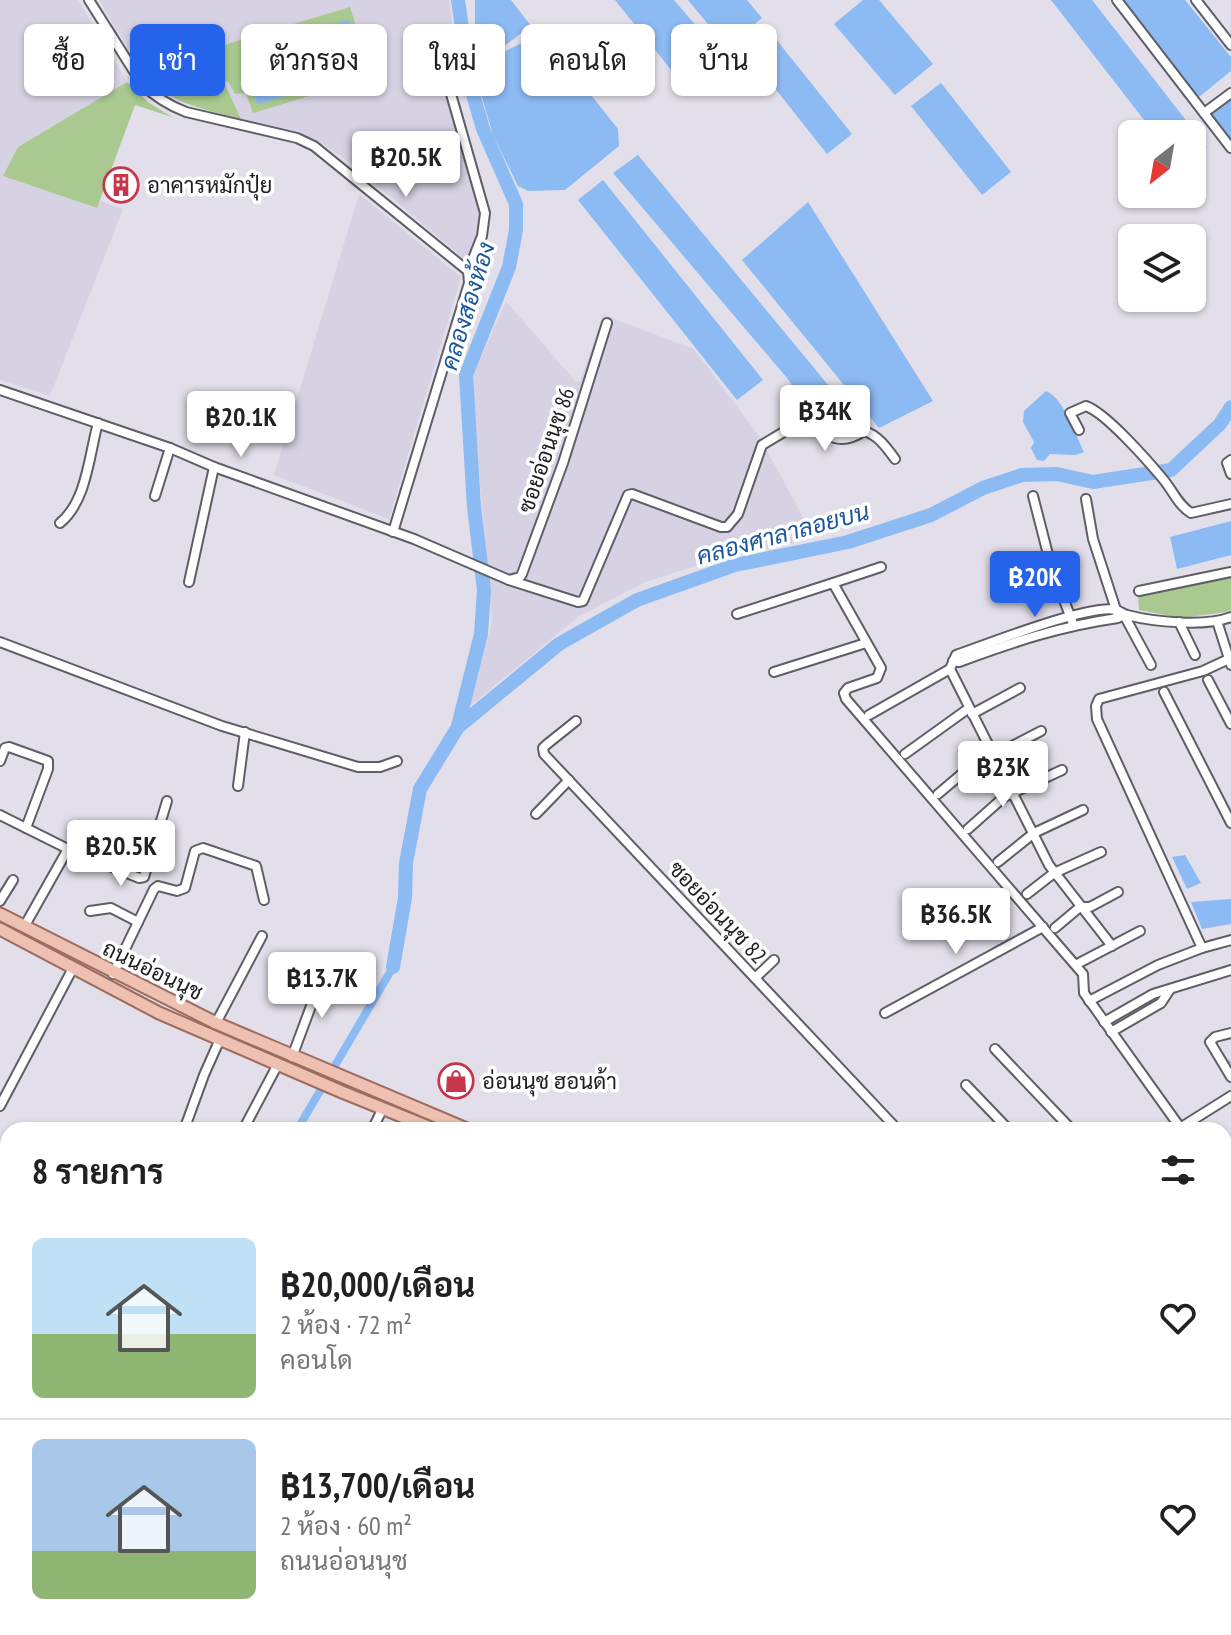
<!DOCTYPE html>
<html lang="th">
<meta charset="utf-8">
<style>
:root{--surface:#fff;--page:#f2f2f2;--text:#202124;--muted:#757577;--line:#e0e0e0;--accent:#2563eb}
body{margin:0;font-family:"PT Sans Narrow",Sarabun,sans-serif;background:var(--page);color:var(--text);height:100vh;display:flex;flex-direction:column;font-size:30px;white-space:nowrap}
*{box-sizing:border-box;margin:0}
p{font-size:26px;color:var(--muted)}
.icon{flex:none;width:44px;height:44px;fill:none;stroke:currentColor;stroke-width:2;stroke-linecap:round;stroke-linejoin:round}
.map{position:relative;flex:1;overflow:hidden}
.sheet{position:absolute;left:0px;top:1122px;width:1232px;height:514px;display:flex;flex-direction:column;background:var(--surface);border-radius:24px 24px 0 0;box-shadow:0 2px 6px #0004}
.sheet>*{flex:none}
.top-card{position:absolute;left:24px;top:24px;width:800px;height:72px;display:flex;gap:16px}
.needle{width:52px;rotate:211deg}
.fabs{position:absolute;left:1118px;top:120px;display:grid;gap:16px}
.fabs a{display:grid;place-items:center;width:88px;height:88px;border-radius:12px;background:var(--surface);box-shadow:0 2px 6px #0004;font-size:40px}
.price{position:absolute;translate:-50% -68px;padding:0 18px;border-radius:8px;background:#fff;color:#222;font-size:26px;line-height:52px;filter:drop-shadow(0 2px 4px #0008)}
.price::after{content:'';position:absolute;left:50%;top:48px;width:24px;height:18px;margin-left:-12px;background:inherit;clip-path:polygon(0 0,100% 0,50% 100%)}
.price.active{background:var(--accent);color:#fff}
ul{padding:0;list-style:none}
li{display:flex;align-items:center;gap:24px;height:200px;padding:0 32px}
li+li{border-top:2px solid var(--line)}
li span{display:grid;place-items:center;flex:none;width:224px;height:160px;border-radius:12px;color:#555}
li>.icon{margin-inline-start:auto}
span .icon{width:96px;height:96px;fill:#fffc;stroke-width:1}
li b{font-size:34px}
h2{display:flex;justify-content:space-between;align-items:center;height:96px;padding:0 32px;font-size:34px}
.chip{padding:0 28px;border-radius:12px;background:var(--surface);box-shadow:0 2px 6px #0004;font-size:28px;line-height:72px}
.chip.active{background:var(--accent);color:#fff}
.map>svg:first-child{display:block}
</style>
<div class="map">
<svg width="1231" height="1635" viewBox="0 0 1231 1635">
<rect width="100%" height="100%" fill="#e2dfea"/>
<g fill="#d7d2e3">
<polygon points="0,0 78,0 127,82 18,147 4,175 96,208 101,201 123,209 50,396 0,380"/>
<polygon points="99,0 449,0 456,46 455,63 441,69 481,212 480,230 469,263 349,162 320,142 303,134 241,119 224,82 229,43 141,70"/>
<polygon points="359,194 461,277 389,519 274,475"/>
<polygon points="506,301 576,382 580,381 603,315 694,349 759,436 814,537 780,547 737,553 645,582 578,617 470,706 492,622 472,390 473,375"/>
<polygon points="1231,1294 1231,1391 1224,1396 1224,1300"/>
</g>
<g fill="#a9c990">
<path d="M350 7 372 77 253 113 246 93 235 94 228 81 224 82 241 119C203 109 166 103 141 70Z"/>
<polygon points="127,82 148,102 172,117 135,105 97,208 3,176 18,147"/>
<polygon points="1231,578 1231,610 1226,612 1181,618 1139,610 1138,595"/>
</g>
<g fill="#8cbaf3">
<polygon points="475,0 511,0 531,26 507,44 475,57"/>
<polygon points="615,0 674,0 716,49 712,57 672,71"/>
<polygon points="688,0 747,0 762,18 727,47"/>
<polygon points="863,0 879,0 933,64 895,95 834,24"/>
<polygon points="1051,0 1092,0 1207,147 1192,159 1192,134 1155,134"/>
<polygon points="1120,0 1185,0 1231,57 1231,71 1199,97"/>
<polygon points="347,20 349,21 360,61 320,71 310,31"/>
<polygon points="767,28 852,134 827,154 743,48"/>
<polygon points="542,33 618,129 619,146 565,190 528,191 518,186 493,135 473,67"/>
<polygon points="293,40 307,89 259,104 256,102 244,53"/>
<polygon points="941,83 1011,172 982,195 911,106"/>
<polygon points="1231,96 1231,142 1209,113"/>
<polygon points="638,155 857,420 858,431 841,442 831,441 787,378 613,173"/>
<polygon points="603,180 763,380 737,400 578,200"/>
<polygon points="808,202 933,401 879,428 742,260"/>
<path d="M1046 391C1063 397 1076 436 1084 452L1075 455 1050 454 1044 461 1037 460 1031 448 1034 442 1023 422 1024 411Z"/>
<polygon points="1231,521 1231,555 1177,569 1170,537"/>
<polygon points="1185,855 1201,883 1187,889 1172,857"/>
<polygon points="1231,899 1231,924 1202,929 1191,902"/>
<polygon points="0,1409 8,1414 8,1446 0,1442"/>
<polygon points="320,1628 375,1628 387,1635 332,1635"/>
</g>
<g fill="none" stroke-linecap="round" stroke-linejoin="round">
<polyline stroke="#8cbaf3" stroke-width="8" points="297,1130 393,967"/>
<g stroke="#8cbaf3" stroke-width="14">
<polyline points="458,726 481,634 484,590 474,507 466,375 509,267 516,230 516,204 483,129 470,84 458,0"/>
<polyline points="393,967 405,898 406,863 420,789 458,727 559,644 637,600 735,565 848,542 931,515 983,488 1022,475 1057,474 1093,482 1171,470 1220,424 1231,407"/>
</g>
<polyline stroke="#bbb8c2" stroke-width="8" stroke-dasharray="8 4" stroke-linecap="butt" points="1230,1063 1231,1062"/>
<defs>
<g id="minor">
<path d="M89 0 142 84C155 97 168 105 186 112L297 138 314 146 468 271 469 283 393 532"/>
<polyline points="1117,0 1204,113"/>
<polyline points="1196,0 1231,45"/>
<polyline points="1231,93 1204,113 1231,148"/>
<polyline points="451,94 485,213 482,236 468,271"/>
<polyline points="0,390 170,448 214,467 414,539 509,580 520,577 522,574 563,463 607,323"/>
<path d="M1079 430 1070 413 1086 406C1106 413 1148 461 1163 479 1173 491 1178 505 1191 513L1231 504"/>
<polyline points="1231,460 1227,463 1231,474"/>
<polyline points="155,496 170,448"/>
<polyline points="1033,496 1051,566 1072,621"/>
<polyline points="1086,499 1093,539 1117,613"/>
<path d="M60 523C87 501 89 455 98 423"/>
<polyline points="881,567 833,583 881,668 877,678 848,688 844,693 846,699 1083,974 1084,993 1182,1130"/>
<path d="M509 580 578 602 583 601 628 495 632 494 721 527H727L738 514 762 445 802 421 809 420C827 437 840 447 864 431 878 435 887 448 895 459"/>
<polyline points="189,582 214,467"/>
<polyline points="1139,591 1231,572"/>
<polyline points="737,614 833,583"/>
<polyline points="1124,615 1151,665"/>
<polyline points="1217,621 1231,665"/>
<polyline points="1179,622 1195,655"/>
<polyline points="0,642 222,726 358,767 380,767 397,761"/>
<path d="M953 661 959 662C1013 642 1061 626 1118 618L1124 615"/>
<polyline points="774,672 866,643"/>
<polyline points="1208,680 1231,724"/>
<polyline points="1164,692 1231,823"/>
<polyline points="972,714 1020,688"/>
<polyline points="869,715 950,669"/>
<polyline points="576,721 546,745 543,748 544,754 898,1130"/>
<polyline points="905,754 969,708"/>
<polyline points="993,756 1041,731"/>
<polyline points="0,761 5,748 9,747 48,761 48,769 26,828"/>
<polyline points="238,786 245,732"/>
<polyline points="938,794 990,750"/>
<polyline points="536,814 569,780"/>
<polyline points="0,815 68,849"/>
<polyline points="968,829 1004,797 1062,770"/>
<polyline points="998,862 1034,833 1083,810"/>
<polyline points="1027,894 1054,873 1101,852"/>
<polyline points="0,901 13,880"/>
<polyline points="90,911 111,908 138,922"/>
<polyline points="24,927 68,849 139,878 144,877 167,801"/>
<polyline points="1055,928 1080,907 1090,907 1118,892"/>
<path d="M1112 946 1049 865 950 669 956 655C985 645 1091 603 1116 610 1120 611 1123 614 1127 615 1154 622 1205 627 1231 617"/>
<polyline points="1202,948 1231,940"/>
<polyline points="1079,963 1140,931"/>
<polyline points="113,974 154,889 158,886 177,891 185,888 195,851 203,848 256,866 264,900"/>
<polyline points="755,978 774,960"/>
<polyline points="1089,1001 1158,965 1202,948 1097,719 1096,706 1099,699 1203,671 1231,658"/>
<polyline points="885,1013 1043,927"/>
<polyline points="1104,1022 1153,994 1231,970"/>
<polyline points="216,1023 262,936"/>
<polyline points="1111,1032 1161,1003 1169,991"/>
<polyline points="1231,1033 1215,1037 1210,1042 1231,1077"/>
<polyline points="995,1049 1072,1130"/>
<polyline points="292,1057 311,1006 327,973 331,969 345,968"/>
<polyline points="966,1085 1009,1130"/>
<polyline points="0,1106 73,968"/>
<polyline points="1180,1128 1231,1096"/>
<polyline points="184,1130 204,1075 220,1039"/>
<polyline points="243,1130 278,1064"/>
<polyline points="372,1130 383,1108"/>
<polyline points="1224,1193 1231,1203"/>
<polyline points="1224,1232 1231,1241"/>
<polyline points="1224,1292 1231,1287"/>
<polyline points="0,1525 8,1530"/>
<polyline points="1224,1555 1231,1557"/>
<polyline points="1224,1608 1231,1610"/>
<polyline points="64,1628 77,1635"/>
<polyline points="451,1628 459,1635"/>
<polyline points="502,1628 504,1635"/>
<polyline points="611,1628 622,1635"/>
<polyline points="758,1628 770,1635"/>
<polyline points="1107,1628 1134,1635"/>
<polyline points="823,1632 833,1635"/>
<polyline points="594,1635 599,1628"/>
<polyline points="673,1635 678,1628"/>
</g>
<g id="major">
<polyline points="0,914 216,1023 469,1130"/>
<polyline points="0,929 159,1013 342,1092 436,1130"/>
<polyline points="1224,1444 1231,1447"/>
<polyline points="1224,1458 1231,1461"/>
</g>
</defs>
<use href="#minor" stroke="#5f5d65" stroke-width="12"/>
<use href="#major" stroke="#9d6c5e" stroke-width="15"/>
<use href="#minor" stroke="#fff" stroke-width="8"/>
<use href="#major" stroke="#edc0b2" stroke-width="11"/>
</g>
<defs>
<symbol id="building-ring" viewBox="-11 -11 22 22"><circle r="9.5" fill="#fff" stroke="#c63549" stroke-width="1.5"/><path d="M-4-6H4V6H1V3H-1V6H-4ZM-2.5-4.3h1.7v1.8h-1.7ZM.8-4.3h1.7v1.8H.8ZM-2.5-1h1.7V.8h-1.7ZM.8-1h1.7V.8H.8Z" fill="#c63549"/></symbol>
<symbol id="shop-ring" viewBox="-11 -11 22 22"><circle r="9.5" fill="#fff" stroke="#c63549" stroke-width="1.5"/><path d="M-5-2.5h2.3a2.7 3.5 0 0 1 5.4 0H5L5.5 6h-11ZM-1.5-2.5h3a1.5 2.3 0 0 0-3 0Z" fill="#c63549"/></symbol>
</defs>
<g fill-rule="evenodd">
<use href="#building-ring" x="101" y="165" width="40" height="40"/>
<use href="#shop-ring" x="436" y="1061" width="40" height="40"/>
</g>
<g text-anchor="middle" stroke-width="7" stroke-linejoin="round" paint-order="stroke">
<g font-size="22" fill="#1e1d21" stroke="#fff" text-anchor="start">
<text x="147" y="193">อาคารหมักปุ๋ย</text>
<text x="482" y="1089">อ่อนนุช ฮอนด้า</text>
</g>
<g font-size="22" fill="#1e1d21" stroke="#fff">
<text transform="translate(546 450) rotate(-71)" y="8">ซอยอ่อนนุช 86</text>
<text transform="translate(718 912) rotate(47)" y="8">ซอยอ่อนนุช 82</text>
<text transform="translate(153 970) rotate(26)" y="8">ถนนอ่อนนุช</text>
</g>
<g font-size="24" font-style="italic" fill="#1b579b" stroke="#fff">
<text transform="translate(468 306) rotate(-73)" y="8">คลองสองห้อง</text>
<text transform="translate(783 534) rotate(-15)" y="8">คลองศาลาลอยบน</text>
</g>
</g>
</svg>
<div class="fabs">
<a><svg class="needle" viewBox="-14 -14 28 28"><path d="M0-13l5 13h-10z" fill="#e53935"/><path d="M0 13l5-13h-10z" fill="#757577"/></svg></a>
<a><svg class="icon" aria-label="layers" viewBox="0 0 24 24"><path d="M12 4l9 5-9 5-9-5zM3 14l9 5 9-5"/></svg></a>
</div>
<b class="price" style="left:406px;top:199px">฿20.5K</b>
<b class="price" style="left:825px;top:453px">฿34K</b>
<b class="price" style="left:241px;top:459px">฿20.1K</b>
<b class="price active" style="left:1035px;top:619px">฿20K</b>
<b class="price" style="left:1003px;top:809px">฿23K</b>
<b class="price" style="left:121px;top:888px">฿20.5K</b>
<b class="price" style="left:956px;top:956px">฿36.5K</b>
<b class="price" style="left:322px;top:1020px">฿13.7K</b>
<div class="top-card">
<a class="chip">ซื้อ</a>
<a class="chip active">เช่า</a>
<a class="chip">ตัวกรอง</a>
<a class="chip">ใหม่</a>
<a class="chip">คอนโด</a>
<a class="chip">บ้าน</a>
</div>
<section class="sheet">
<h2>8 รายการ<svg class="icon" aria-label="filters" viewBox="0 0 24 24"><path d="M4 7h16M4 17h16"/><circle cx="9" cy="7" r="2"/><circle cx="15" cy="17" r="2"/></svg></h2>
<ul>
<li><span style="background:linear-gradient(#bfe0f5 60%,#8fb573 0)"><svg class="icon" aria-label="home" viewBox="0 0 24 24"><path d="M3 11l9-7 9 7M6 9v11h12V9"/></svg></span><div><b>฿20,000/เดือน</b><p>2 ห้อง · 72 m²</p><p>คอนโด</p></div><svg class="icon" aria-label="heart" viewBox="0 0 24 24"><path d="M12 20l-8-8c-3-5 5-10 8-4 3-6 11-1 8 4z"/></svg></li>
<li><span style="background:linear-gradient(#a9c7e8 70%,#8fb573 0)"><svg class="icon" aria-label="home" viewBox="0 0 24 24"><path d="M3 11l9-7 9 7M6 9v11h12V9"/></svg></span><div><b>฿13,700/เดือน</b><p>2 ห้อง · 60 m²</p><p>ถนนอ่อนนุช</p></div><svg class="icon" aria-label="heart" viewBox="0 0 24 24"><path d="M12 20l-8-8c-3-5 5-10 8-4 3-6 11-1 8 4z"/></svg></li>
</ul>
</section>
</div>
